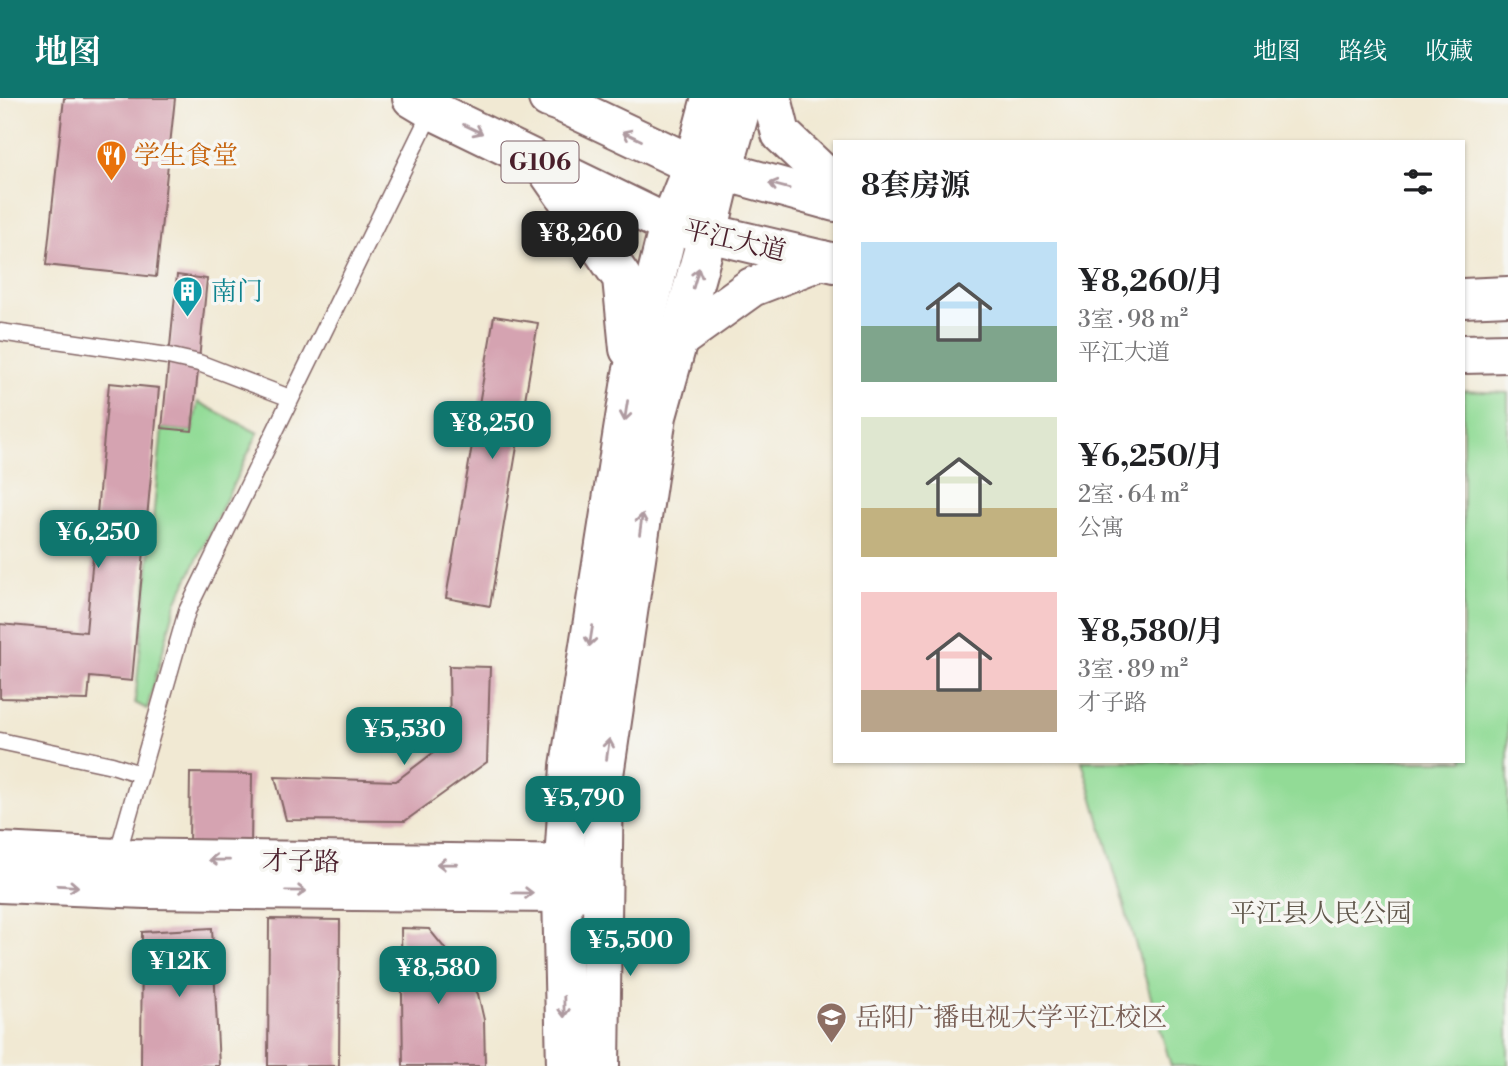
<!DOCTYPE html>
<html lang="zh">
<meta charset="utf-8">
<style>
:root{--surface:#fff;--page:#f2f2f2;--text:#202124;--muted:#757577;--accent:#0f766e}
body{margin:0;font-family:"Libre Bodoni","Noto Serif SC",serif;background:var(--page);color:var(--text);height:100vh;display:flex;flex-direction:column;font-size:26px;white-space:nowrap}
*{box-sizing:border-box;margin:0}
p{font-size:23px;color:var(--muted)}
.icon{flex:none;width:38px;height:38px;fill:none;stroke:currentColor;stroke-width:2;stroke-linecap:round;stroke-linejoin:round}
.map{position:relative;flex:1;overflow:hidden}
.details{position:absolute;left:833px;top:42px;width:632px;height:623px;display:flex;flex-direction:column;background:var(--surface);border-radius:0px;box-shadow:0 2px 5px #0004}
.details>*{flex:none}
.price{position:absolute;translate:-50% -60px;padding:0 16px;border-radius:14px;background:var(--accent);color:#fff;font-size:23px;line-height:46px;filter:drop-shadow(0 2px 4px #0008)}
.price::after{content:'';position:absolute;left:50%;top:42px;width:21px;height:16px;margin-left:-10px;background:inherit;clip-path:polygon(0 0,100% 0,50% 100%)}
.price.current{background:#222;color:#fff}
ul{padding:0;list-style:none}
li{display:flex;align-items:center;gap:21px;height:175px;padding:0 28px}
li span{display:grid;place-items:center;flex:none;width:196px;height:140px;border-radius:0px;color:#555}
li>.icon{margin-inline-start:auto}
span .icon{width:84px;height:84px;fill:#fffc;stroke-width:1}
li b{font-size:30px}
h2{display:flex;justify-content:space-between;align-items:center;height:84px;padding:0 28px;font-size:30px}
header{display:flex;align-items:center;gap:42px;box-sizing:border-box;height:98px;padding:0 35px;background:var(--accent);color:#fff}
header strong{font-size:33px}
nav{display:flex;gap:38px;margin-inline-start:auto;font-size:24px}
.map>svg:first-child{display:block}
</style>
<header>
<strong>地图</strong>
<nav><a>地图</a><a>路线</a><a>收藏</a></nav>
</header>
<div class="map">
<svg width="1508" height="968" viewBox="0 0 1508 968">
<rect width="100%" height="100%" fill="#f6f6f2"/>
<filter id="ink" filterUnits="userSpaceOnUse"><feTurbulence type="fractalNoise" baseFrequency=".0143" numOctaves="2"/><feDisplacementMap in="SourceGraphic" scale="14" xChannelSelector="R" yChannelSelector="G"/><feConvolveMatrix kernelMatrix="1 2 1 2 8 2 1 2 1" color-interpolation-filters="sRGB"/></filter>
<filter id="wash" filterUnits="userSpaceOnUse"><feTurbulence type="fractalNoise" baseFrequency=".00686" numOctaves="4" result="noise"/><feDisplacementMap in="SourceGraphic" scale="28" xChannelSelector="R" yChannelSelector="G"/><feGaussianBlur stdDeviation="1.57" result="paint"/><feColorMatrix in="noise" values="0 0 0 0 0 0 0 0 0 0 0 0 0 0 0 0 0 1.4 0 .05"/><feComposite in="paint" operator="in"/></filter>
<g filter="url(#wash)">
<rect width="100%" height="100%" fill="#f1e9d3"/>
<g fill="#92db96" stroke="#6e7d60" stroke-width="2">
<polygon points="1463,293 1508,295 1508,968 1171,968 1082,663 1463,663"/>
<polygon points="198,304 258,335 176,505 147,611 135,605 162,330 192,333"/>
</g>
<g id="blocks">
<g fill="#d5a3b1">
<polygon points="64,0 175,0 156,179 46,167"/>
<polygon points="177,177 207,181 192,333 162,330"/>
<polygon points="494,218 538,225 490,508 446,500"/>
<polygon points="109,285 159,290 132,583 90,579 88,602 0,600 0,526 86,534"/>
<polygon points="449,568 490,569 487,664 405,723 286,722 275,679 396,683 450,642"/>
<polygon points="190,675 252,676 251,748 189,747"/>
<polygon points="269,821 340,822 339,968 268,968"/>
<polygon points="212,830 219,968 141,968 142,834"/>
<polygon points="401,830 429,831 460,869 478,896 484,922 485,968 403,968"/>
</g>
</g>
</g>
<g filter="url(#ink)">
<use href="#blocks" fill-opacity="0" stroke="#846666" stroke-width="2"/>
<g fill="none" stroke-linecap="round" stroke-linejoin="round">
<defs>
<g id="lane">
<polyline points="0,234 168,258 199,265 290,300"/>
<polyline points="0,643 112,667 140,676"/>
<polyline points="116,761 187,513 432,12"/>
</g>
<g id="secondary">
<polyline points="772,0 781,36 835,87"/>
<polyline points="542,65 622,180 629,251"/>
<polyline points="0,754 117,760 589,767"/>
<polyline points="0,785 146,791 562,795 589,793"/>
<polyline points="566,968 562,795 570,668 632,276 669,127 693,67 711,0"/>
<polyline points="600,968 604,677 657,318 708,135 723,73 744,0"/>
</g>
<g id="highway">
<polyline points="412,0 432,12 669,127 708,135 835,165"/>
<polyline points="548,0 562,5 693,67 723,73 835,104"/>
<polyline points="1463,200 1508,198"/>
<polyline points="678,242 752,189 822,162"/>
<polyline points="1463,256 1508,255"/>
</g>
</defs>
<use href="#lane" stroke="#846666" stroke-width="19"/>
<use href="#secondary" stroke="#846666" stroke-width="42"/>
<use href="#highway" stroke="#846666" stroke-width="42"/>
<use href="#lane" stroke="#fff" stroke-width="16"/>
<use href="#secondary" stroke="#fff" stroke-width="38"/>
<use href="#highway" stroke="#fff" stroke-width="38"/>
</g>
<defs><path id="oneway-shaft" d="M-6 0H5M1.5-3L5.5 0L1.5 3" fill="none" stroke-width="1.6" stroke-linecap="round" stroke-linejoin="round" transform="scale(1.75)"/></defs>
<g stroke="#ae9aa0">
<use href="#oneway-shaft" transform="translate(473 31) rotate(26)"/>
<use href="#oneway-shaft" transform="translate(632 38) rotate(-155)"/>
<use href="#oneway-shaft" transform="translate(779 88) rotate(-165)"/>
<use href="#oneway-shaft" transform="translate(696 180) rotate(-74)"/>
<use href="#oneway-shaft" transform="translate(626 313) rotate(99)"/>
<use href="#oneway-shaft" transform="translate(641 426) rotate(-82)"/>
<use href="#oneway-shaft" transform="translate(591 538) rotate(99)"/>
<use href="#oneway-shaft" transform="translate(608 651) rotate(-82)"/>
<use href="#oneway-shaft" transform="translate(219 762) rotate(-179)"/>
<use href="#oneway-shaft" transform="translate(447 766) rotate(-179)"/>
<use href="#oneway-shaft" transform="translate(68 788) rotate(3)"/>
<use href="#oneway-shaft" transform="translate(296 793) rotate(1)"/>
<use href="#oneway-shaft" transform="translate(523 795) rotate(1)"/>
<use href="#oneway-shaft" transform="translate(564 909) rotate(89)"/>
</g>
</g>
<defs>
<symbol id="restaurant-pin" viewBox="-11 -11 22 30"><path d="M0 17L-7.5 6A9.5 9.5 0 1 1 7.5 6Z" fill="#e8710a" stroke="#f6f6f2"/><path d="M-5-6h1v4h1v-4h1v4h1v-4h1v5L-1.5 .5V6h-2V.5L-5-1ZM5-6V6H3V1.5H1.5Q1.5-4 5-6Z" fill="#fff"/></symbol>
<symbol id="building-pin" viewBox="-11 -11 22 30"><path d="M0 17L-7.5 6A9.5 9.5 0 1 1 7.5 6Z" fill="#0f9aa8" stroke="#f6f6f2"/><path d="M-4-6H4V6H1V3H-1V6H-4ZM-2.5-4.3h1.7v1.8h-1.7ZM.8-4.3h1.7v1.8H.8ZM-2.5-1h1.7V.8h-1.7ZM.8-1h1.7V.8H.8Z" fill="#fff"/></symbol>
<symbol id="university-pin" viewBox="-11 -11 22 30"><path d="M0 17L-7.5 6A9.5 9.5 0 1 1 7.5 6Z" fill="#8d6e63" stroke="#f6f6f2"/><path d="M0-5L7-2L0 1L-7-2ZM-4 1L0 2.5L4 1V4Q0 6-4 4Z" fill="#fff"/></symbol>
</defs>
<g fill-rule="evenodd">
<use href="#restaurant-pin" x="94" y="40" width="35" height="47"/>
<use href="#building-pin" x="170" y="176" width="35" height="47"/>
<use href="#university-pin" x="814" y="902" width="35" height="47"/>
</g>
<g text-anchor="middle" stroke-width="7" stroke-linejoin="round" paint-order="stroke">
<rect fill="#f6f6f2" stroke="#7e6067" stroke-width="2" x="501.5" y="43.5" width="77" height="41" rx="5"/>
<g font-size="24" font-weight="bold" fill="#4a1f2b">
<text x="540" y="72">G106</text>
</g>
<g font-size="26" fill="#c56008" stroke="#f6f6f2" text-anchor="start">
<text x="134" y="66">学生食堂</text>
</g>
<g font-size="26" fill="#4a1f2b" stroke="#f6f6f2">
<text transform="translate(735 142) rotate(13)" y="9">平江大道</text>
<text transform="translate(301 763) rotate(1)" y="9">才子路</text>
</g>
<g font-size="26" fill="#0d838f" stroke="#f6f6f2" text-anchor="start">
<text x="211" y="202">南门</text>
</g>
<g font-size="26" fill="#60574b" stroke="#f6f6f2">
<text x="1321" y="824">平江县人民公园</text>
</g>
<g font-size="26" fill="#785e54" stroke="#f6f6f2" text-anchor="start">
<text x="855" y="928">岳阳广播电视大学平江校区</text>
</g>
</g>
</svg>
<b class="price current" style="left:580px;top:173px">¥8,260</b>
<b class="price" style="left:492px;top:363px">¥8,250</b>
<b class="price" style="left:98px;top:472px">¥6,250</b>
<b class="price" style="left:404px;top:669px">¥5,530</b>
<b class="price" style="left:583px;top:738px">¥5,790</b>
<b class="price" style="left:630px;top:880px">¥5,500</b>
<b class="price" style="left:179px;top:901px">¥12K</b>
<b class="price" style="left:438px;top:908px">¥8,580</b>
<section class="details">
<h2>8套房源<svg class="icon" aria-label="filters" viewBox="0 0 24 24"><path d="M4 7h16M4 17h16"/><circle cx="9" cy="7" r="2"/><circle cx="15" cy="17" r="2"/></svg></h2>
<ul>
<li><span style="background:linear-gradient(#bfe0f5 60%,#7fa58c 0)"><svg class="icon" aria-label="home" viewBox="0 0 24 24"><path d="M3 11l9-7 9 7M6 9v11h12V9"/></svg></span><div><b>¥8,260/月</b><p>3室 · 98 m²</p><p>平江大道</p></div></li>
<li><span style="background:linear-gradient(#dfe7d0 65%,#c2b280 0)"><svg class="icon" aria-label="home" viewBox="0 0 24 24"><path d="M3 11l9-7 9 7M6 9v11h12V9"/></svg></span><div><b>¥6,250/月</b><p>2室 · 64 m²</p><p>公寓</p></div></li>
<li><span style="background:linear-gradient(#f6c9c9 70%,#b9a48a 0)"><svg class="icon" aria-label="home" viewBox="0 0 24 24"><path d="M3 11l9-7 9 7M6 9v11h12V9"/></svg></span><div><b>¥8,580/月</b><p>3室 · 89 m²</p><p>才子路</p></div></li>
</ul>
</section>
</div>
